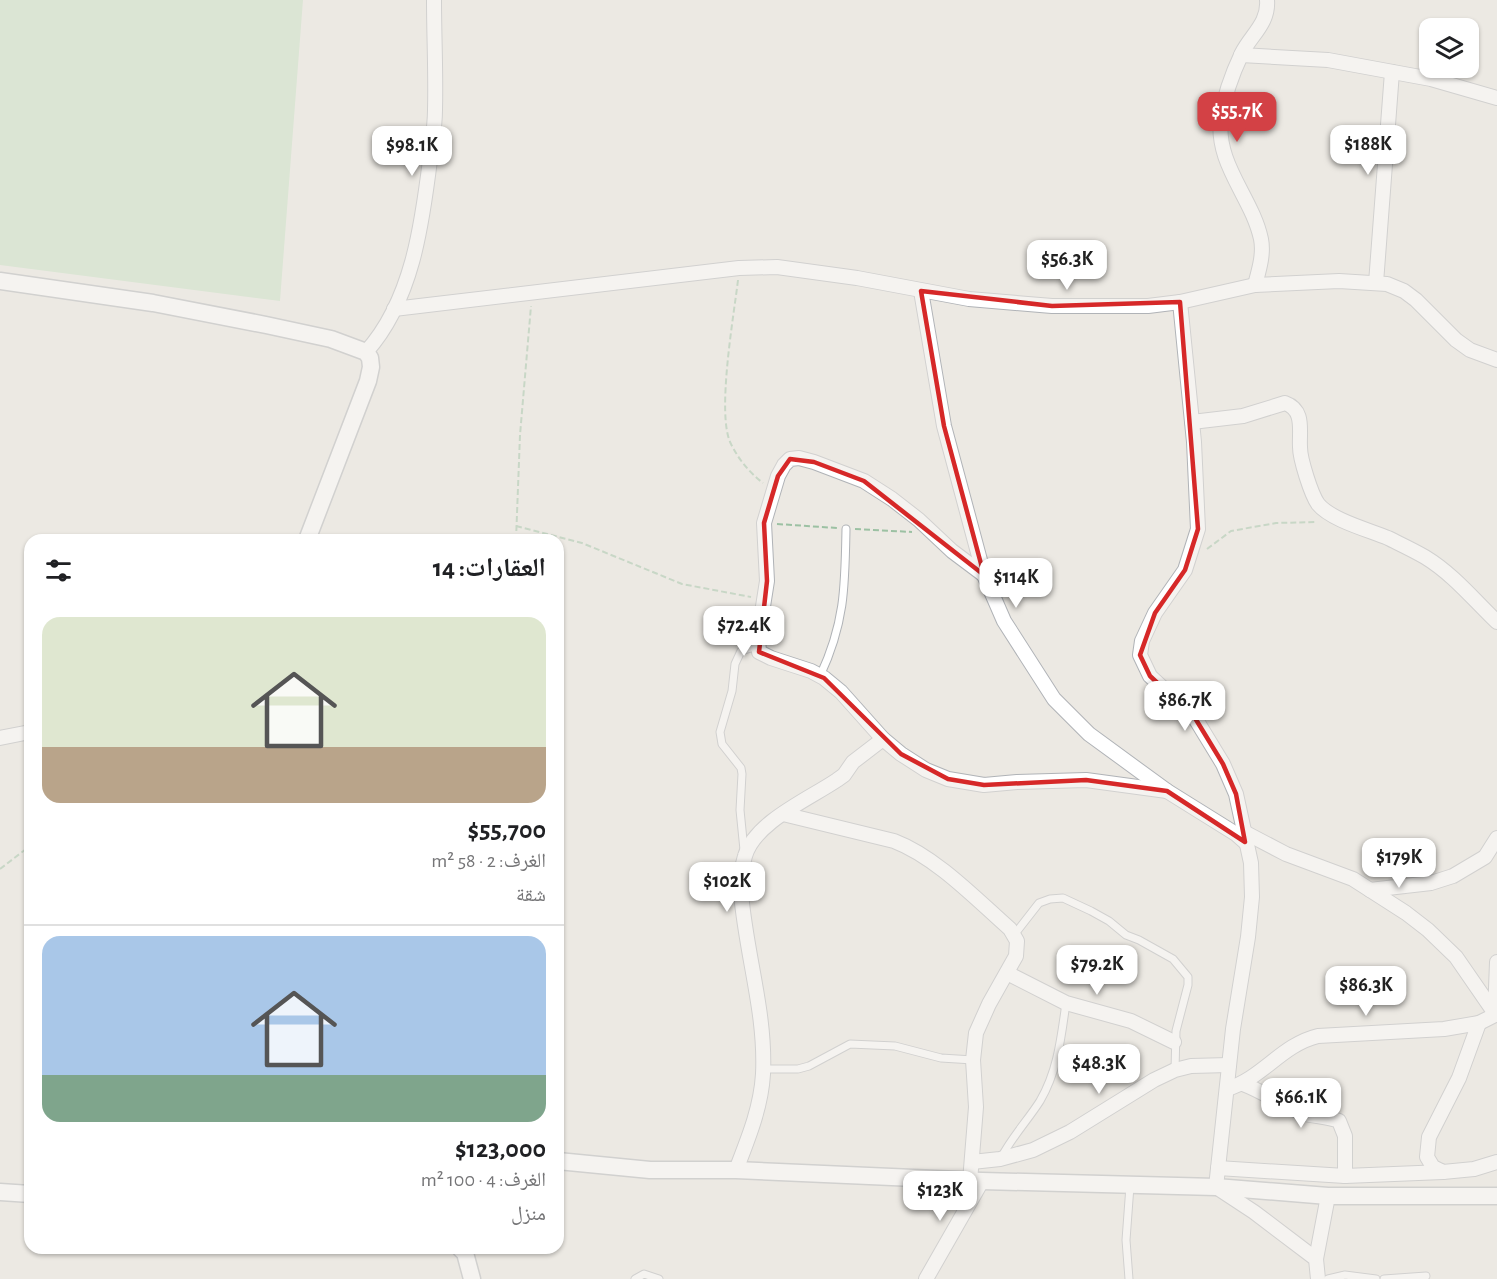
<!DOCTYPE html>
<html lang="ar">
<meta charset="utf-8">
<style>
:root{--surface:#fff;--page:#f6f6f6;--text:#202124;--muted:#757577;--line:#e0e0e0;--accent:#d34145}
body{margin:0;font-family:"Alegreya Sans","Noto Naskh Arabic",sans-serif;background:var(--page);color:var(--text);direction:rtl;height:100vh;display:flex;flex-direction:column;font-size:22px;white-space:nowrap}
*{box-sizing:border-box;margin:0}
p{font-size:20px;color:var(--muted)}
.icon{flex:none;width:33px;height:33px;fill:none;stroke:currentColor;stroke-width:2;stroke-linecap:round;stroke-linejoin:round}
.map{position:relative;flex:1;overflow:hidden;direction:ltr}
.panel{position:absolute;left:24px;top:534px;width:540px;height:720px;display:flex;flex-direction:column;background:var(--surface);border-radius:18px;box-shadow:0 2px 4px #0004;direction:rtl}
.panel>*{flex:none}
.buttons{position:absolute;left:1419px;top:18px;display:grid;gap:12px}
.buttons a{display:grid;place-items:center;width:60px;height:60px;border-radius:12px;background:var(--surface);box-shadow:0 2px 4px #0004;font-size:30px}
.price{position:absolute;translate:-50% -51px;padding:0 14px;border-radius:12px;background:#fff;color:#222;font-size:20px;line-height:39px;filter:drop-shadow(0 2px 3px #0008)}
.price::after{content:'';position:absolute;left:50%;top:36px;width:18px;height:14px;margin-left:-9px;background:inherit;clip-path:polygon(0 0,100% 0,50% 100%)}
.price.selected{background:var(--accent);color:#fff}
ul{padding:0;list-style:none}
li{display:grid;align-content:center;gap:12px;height:318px;padding:0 18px}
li+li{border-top:2px solid var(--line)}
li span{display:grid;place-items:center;height:186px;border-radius:18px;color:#555}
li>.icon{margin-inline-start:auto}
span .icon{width:108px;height:108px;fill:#fffc;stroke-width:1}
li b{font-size:26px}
h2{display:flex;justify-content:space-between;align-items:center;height:72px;padding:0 18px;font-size:26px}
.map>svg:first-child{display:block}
</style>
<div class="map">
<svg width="1497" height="1279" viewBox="0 0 1497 1279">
<rect width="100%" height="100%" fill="#ece9e3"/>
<polygon fill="#c5e1c2" points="0,0 303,0 280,301 0,265"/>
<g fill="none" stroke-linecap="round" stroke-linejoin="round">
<defs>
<g id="service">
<path d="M820 676C845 623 845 586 846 529"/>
<polyline points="744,850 740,810 742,774 741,768 722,744 720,732 732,691 735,664 741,651 758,646"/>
<polyline points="1014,935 1039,903 1050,899 1063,898 1091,911 1109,921 1126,935 1139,940 1173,959 1188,977 1188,985 1176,1031 1175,1070"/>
<polyline points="763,1069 798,1069 809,1066 850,1044 895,1046 941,1058 973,1060"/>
<path d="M1001 1158C1011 1138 1028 1120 1040 1101 1058 1070 1061 1038 1066 1003"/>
<polyline points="635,1279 644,1274 659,1279"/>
<polyline points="1129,1279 1126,1240 1130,1186"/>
<polyline points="1328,1279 1345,1275 1376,1279"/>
<polyline points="1384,1279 1426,1276"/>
</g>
<g id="minor">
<polyline points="1241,55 1328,60 1431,79 1497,98"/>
<polyline points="1376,283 1392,72"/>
<path d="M1255 285C1259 270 1264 254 1261 239 1252 197 1215 164 1221 118 1224 97 1233 72 1242 53 1251 35 1269 23 1267 0"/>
<polyline points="921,291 944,426 984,575 1004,621 1054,699 1089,734 1167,791 1236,834 1245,842"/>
<polyline points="1180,302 1194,442 1198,529 1185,570 1155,613 1142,641 1140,655 1150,676 1195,718 1223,764 1236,794 1251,863 1252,897 1248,937 1233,1029 1216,1187 1254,1212 1316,1259 1318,1279"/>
<polyline points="394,309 739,268 777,267 857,278 969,299 1052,306 1148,306 1180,302 1255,285 1339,281 1387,284 1404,291 1416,300 1456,340 1470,350 1497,360"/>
<path d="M366 352C412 301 422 225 430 160 432 143 435 126 435 110 436 73 434 37 434 0"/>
<path d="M1192 422 1243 416 1285 403C1305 410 1299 431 1300 447 1300 459 1311 494 1318 504 1331 520 1369 530 1388 538 1400 544 1413 550 1425 557 1453 574 1474 600 1497 622"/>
<polyline points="984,575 952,551 919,520 892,499 864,481 814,462 799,458 790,459 784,465 778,476 764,523 767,581 758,638 759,652 771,658 811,671 824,678 841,692 883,739 901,754 926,770 948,779 984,785 1017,782 1086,780 1167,791"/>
<polyline points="0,738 30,732"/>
<path d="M783 814 894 841C936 857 976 899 1010 929L1017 941 1016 956 989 1004 976 1033 973 1060 976 1107 970 1181"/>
<polyline points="1244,832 1286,854 1353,879 1406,913 1428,930 1456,957 1496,1015"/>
<polyline points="1370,890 1431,883 1453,876 1485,857 1497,838"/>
<polyline points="1007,973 1066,1003 1131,1021 1174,1042"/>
<polyline points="1479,1023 1459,1078 1429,1137 1427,1157 1433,1167 1443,1172 1474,1169 1497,1162"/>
<path d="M1243 1084C1264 1092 1282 1105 1302 1113 1314 1117 1327 1116 1339 1121L1345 1136V1176"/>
<path d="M1227 1089C1263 1078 1281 1045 1318 1036L1444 1029 1479 1023 1495 1015 1497 962"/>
<polyline points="972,1162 1000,1159 1033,1150 1070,1132 1154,1080 1175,1070 1191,1066 1229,1065"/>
<polyline points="1218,1168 1345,1176 1443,1172"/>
<path d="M736 1170C748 1139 761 1108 763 1074 766 1013 746 954 741 893 741 880 741 868 745 856 755 822 809 799 837 780L844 775 853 762 883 739"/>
<polyline points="1316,1259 1328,1196"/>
<polyline points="926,1279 982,1181"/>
</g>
<g id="tertiary">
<polyline points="0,281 153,303 266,325 331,339 366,352 370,358 371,367 368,381 307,540"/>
<polyline points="558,1161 650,1170 736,1170 982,1181 1216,1187 1328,1196 1497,1196"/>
<polyline points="0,1192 30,1194"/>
<polyline points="460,1248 465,1253 472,1279"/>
</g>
</defs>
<use href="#service" stroke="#b0b3b7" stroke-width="9"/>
<use href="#minor" stroke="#b0b3b7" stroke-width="16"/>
<use href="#tertiary" stroke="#b0b3b7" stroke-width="19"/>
<g stroke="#9cc1a3" stroke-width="2" stroke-dasharray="6 3" stroke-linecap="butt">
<path d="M738 280C734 315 716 415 731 444 739 460 749 472 763 483"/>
<polyline points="777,524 837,528"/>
<polyline points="516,526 582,543 682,584 751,597"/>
<polyline points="855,529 912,532"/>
<polyline points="384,540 387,538 396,540"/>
<polyline points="516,540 520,435 531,306"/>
<polyline points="1207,549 1231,531 1276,523 1317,522"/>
<polyline points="0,869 30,846"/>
</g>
<use href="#service" stroke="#fff" stroke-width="7"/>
<use href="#minor" stroke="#fff" stroke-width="14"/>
<use href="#tertiary" stroke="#fff" stroke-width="16"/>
</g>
<path d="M0 0H1497V1279H0ZM921 291 1052 306 1180 302 1198 529 1185 570 1155 613 1140 655 1150 676 1195 718 1223 764 1236 794 1245 842 1167 791 1086 780 984 785 948 779 901 754 824 678 759 652 767 581 764 523 778 476 790 459 814 462 864 481 984 575 944 426Z" fill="#ece9e3" fill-opacity=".55" fill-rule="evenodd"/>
<path fill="none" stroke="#d62828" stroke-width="4.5" stroke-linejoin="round" d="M921 291 1052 306 1180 302 1198 529 1185 570 1155 613 1140 655 1150 676 1195 718 1223 764 1236 794 1245 842 1167 791 1086 780 984 785 948 779 901 754 824 678 759 652 767 581 764 523 778 476 790 459 814 462 864 481 984 575 944 426Z"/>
</svg>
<div class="buttons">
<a><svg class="icon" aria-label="layers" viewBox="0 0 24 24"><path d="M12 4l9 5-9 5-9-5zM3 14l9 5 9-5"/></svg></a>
</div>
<b class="price selected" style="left:1237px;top:143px">$55.7K</b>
<b class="price" style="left:1368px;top:176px">$188K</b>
<b class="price" style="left:412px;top:177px">$98.1K</b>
<b class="price" style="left:1067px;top:291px">$56.3K</b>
<b class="price" style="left:1016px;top:609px">$114K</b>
<b class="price" style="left:744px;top:657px">$72.4K</b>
<b class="price" style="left:1185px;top:732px">$86.7K</b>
<b class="price" style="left:1399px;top:889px">$179K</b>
<b class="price" style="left:727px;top:913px">$102K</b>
<b class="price" style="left:1097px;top:996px">$79.2K</b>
<b class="price" style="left:1366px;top:1017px">$86.3K</b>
<b class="price" style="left:1099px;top:1095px">$48.3K</b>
<b class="price" style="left:1301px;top:1129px">$66.1K</b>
<b class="price" style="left:940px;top:1222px">$123K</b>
<section class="panel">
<h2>العقارات: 14<svg class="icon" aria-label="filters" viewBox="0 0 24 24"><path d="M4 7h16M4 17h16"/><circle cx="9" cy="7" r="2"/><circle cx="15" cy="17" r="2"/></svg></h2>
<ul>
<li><span style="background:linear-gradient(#dfe7d0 70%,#b9a48a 0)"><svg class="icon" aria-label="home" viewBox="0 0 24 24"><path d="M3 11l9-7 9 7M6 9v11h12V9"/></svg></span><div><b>$55,700</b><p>الغرف: 2 · 58 m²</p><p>شقة</p></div></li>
<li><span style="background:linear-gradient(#a9c7e8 75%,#7fa58c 0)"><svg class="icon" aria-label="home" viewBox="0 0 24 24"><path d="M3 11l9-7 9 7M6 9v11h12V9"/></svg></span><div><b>$123,000</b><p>الغرف: 4 · 100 m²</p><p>منزل</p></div></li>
</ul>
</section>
</div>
